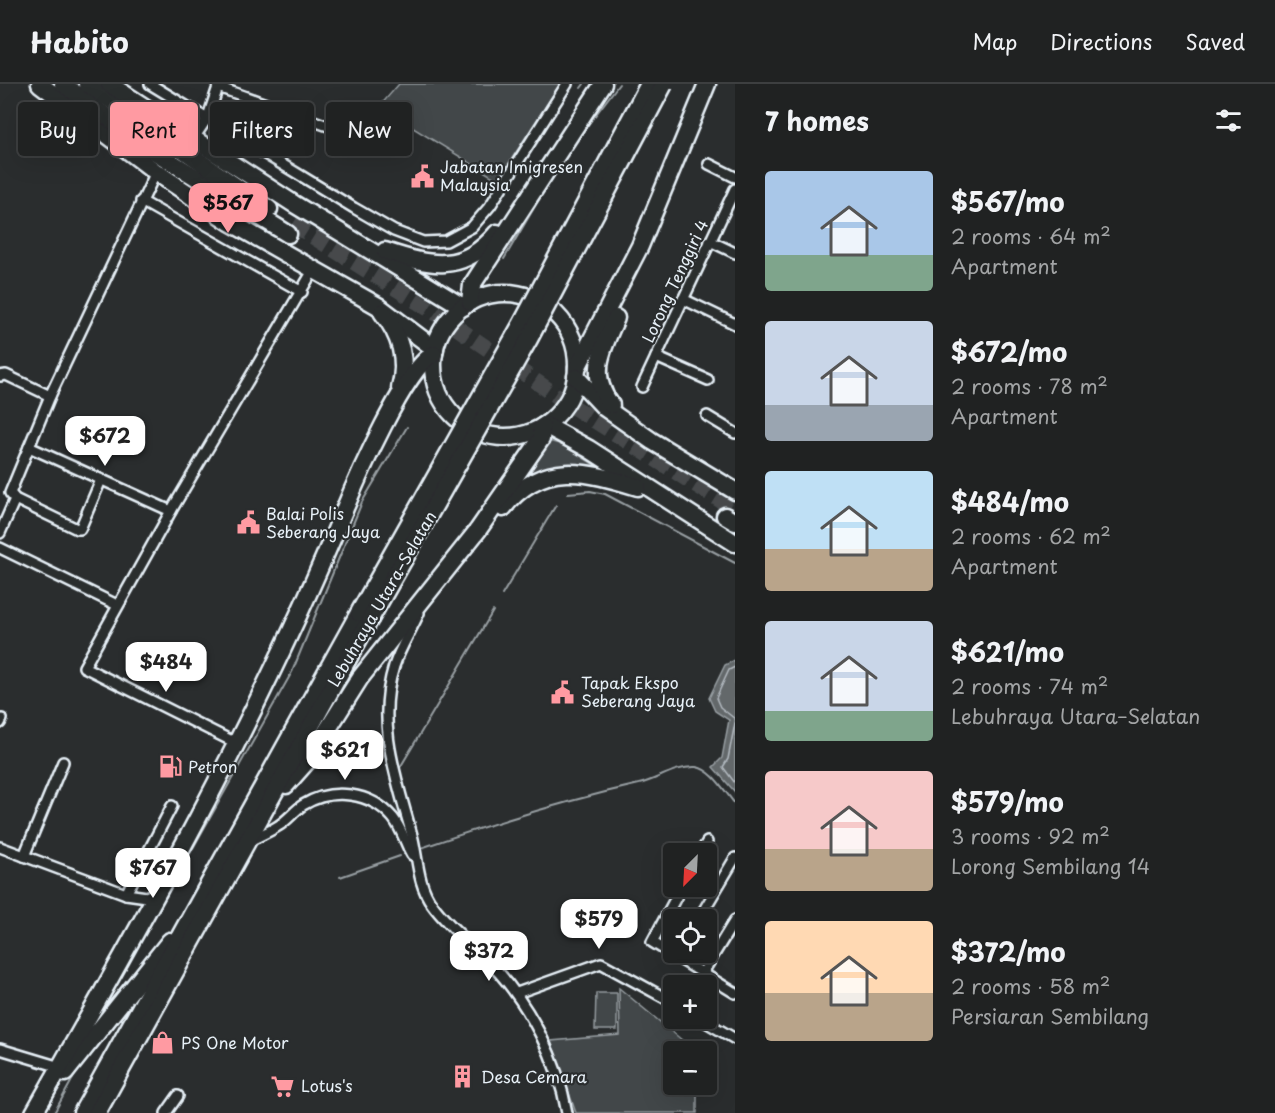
<!DOCTYPE html>
<meta charset="utf-8">
<style>
:root{--surface:#202222;--page:#282a2a;--text:#f1f3f6;--muted:#a2a4a5;--line:#3d3f40;--accent:#ff9aa2}
body{margin:0;font-family:"Playpen Sans",sans-serif;background:var(--page);color:var(--text);height:100vh;display:flex;flex-direction:column;font-size:22px;white-space:nowrap}
*{box-sizing:border-box;margin:0}
p{font-size:20px;color:var(--muted)}
.icon{flex:none;width:33px;height:33px;fill:none;stroke:currentColor;stroke-width:2;stroke-linecap:round;stroke-linejoin:round}
.map{position:relative;flex:1;overflow:hidden}
.details{display:flex;flex-direction:column;background:var(--surface);width:540px}
.details>*{flex:none}
.guide{position:absolute;left:18px;top:18px;width:570px;height:54px;display:flex;gap:12px}
.needle{width:39px;rotate:204deg}
.fabs{position:absolute;left:663px;top:759px;display:grid;gap:12px}
.fabs a{display:grid;place-items:center;width:54px;height:54px;border-radius:6px;background:var(--surface);box-shadow:0 6px 24px #0002,0 0 0 2px var(--line);font-size:30px}
.price{position:absolute;translate:-50% -51px;padding:0 14px;border-radius:12px;background:#fff;color:#222;font-size:20px;line-height:39px;filter:drop-shadow(0 2px 3px #0008)}
.price::after{content:'';position:absolute;left:50%;top:36px;width:18px;height:14px;margin-left:-9px;background:inherit;clip-path:polygon(0 0,100% 0,50% 100%)}
.price.current{background:var(--accent);color:#111}
ul{padding:0;list-style:none}
li{display:flex;align-items:center;gap:18px;height:150px;padding:0 30px}
li span{display:grid;place-items:center;flex:none;width:168px;height:120px;border-radius:6px;color:#555}
li>.icon{margin-inline-start:auto}
span .icon{width:72px;height:72px;fill:#fffc;stroke-width:1}
li b{font-size:26px}
h2{display:flex;justify-content:space-between;align-items:center;height:72px;padding:0 30px;font-size:26px}
.tag{padding:0 21px;border-radius:6px;background:var(--surface);box-shadow:0 6px 24px #0002,0 0 0 2px var(--line);font-size:21px;line-height:54px}
.tag.current{background:var(--accent);color:#111}
header{display:flex;align-items:center;gap:36px;box-sizing:border-box;height:84px;padding:0 30px;background:var(--surface);border-bottom:2px solid var(--line)}
header strong{font-size:28px}
nav{display:flex;gap:33px;margin-inline-start:auto;font-size:21px}
main{display:flex;flex:1;min-height:0}
.map>svg:first-child{display:block}
</style>
<header>
<strong>Habito</strong>
<nav><a>Map</a><a>Directions</a><a>Saved</a></nav>
</header>
<main>
<div class="map">
<svg width="735" height="1029" viewBox="0 0 735 1029">
<rect width="100%" height="100%" fill="#2a2d2e"/>
<filter id="ink" filterUnits="userSpaceOnUse"><feTurbulence type="fractalNoise" baseFrequency=".0167" numOctaves="2"/><feDisplacementMap in="SourceGraphic" scale="12" xChannelSelector="R" yChannelSelector="G"/><feConvolveMatrix kernelMatrix="1 2 1 2 8 2 1 2 1" color-interpolation-filters="sRGB"/></filter>
<g filter="url(#ink)">
<g fill="#424648" stroke="#959ca0" stroke-width="1.5">
<polygon points="399,0 560,0 498,96 379,23"/>
<polygon points="545,356 563,361 614,393 588,384 502,415"/>
<polygon points="619,904 688,961 688,967 674,968 674,1000 697,1001 697,1029 576,1029 551,957 620,951"/>
<polygon points="596,909 617,909 617,946 595,946"/>
</g>
<polygon fill="#63686b" stroke="#989fa3" stroke-width="1.5" points="735,576 735,708 713,683 722,674 729,636 715,627 709,614 725,581"/>
<g fill="none" stroke-linecap="round" stroke-linejoin="round">
<g stroke="#b3bac0" stroke-width="1.5">
<polyline points="735,583 729,586 716,614 720,623 735,635"/>
<polyline points="735,639 728,675 723,683 735,699"/>
</g>
<g stroke="#989fa3" stroke-width="2">
<polyline points="581,4 584,0"/>
<polyline points="575,58 619,0"/>
<polyline points="504,175 554,90"/>
<polyline points="568,409 590,407 605,410 735,479"/>
<polyline points="502,511 556,421"/>
<polyline points="398,687 493,527"/>
<path d="M418 765C490 740 564 717 639 700 657 696 675 682 696 683 712 685 725 708 735 720"/>
<polyline points="340,793 400,772"/>
<polyline points="125,885 292,588 362,418 407,343"/>
<polyline points="54,1029 77,987"/>
</g>
<polyline stroke="#464a4c" stroke-width="16" stroke-dasharray="16 8" stroke-linecap="butt" points="293,140 434,228 572,322 731,423"/>
<defs>
<g id="street">
<polyline points="150,0 354,124 394,147 423,158 446,157 472,143 490,122 567,0"/>
<polyline points="218,3 342,47"/>
<polyline points="194,54 208,33 219,0"/>
<polyline points="709,80 735,93"/>
<polyline points="141,117 302,208"/>
<polyline points="710,157 735,169"/>
<polyline points="683,215 735,240"/>
<polyline points="656,273 708,296"/>
<polyline points="0,292 6,291 50,312"/>
<polyline points="642,303 735,105"/>
<polyline points="707,332 735,349"/>
<polyline points="29,363 171,427"/>
<polyline points="101,396 80,445 77,445 15,415 10,409 50,312 156,88"/>
<polyline points="0,449 15,415"/>
<polyline points="0,464 117,521"/>
<path d="M419 529C411 547 400 564 394 582 375 642 398 698 413 755 418 777 418 801 432 820 449 844 472 860 492 881 529 920 558 976 567 1029"/>
<polyline points="0,639 2,635"/>
<polyline points="236,659 84,583 171,427 314,185"/>
<path d="M249 757C259 752 269 748 278 742 288 736 294 727 303 721 332 703 371 708 393 734 402 745 405 759 412 771"/>
<polyline points="0,763 126,810 147,813 156,808"/>
<polyline points="700,770 707,758"/>
<polyline points="24,772 63,678"/>
<polyline points="682,802 652,858 735,909"/>
<polyline points="126,810 172,722"/>
<polyline points="698,836 735,774"/>
<polyline points="702,890 735,836"/>
<polyline points="517,909 601,879 674,919"/>
<polyline points="699,934 735,955"/>
<polyline points="0,965 60,983"/>
<polyline points="166,1029 178,1012"/>
</g>
<g id="highway">
<polyline points="40,0 156,88 230,138 378,222 435,265"/>
<polyline points="63,0 147,63 288,150"/>
<polyline points="87,0 269,125"/>
<polyline points="109,0 294,120 463,223"/>
<path d="M385 167C430 182 463 190 497 149"/>
<circle cx="505" cy="281" r="72"/>
<polyline points="470,218 472,201 603,0"/>
<path d="M382 228C400 251 408 275 400 304"/>
<polyline points="577,284 640,162 707,0"/>
<polyline points="576,293 605,324 652,357 735,407"/>
<path d="M611 321C588 291 602 265 616 234"/>
<polyline points="545,341 589,365 735,459"/>
<path d="M503 424C542 375 586 387 638 403"/>
<polyline points="725,432 735,438"/>
<polyline points="286,701 309,675 360,594 478,446 541,355 542,343"/>
<polyline points="65,989 170,857"/>
<path d="M34 1029C145 834 257 637 343 429 356 397 406 282 434 270"/>
<polyline points="82,1029 359,529"/>
<polyline points="97,1029 370,535"/>
</g>
</defs>
<use href="#street" stroke="#e8f1f8" stroke-width="14"/>
<use href="#highway" stroke="#e8f1f8" stroke-width="21"/>
<use href="#street" stroke="#2a2d2e" stroke-width="9"/>
<use href="#highway" stroke="#2a2d2e" stroke-width="16"/>
<defs>
<g id="highway-bridge">
<polyline points="359,529 521,241 649,0"/>
<polyline points="370,535 529,255 664,0"/>
</g>
</defs>
<use href="#highway-bridge" stroke="#e8f1f8" stroke-width="21" stroke-linecap="butt"/>
<use href="#highway-bridge" stroke="#2a2d2e" stroke-width="16"/>
</g>
</g>
<defs>
<symbol id="civic-bare" viewBox="-9 -9 18 18"><path d="M-.6-6.5H3V-4.5H.6V-3L4-1V1h2V6H-6V1h2V-1L-.6-3ZM-1.2 2.5V6h2.4V2.5Z" fill="#ff9aa2" stroke="#2a2d2e" stroke-width="2.5" paint-order="stroke"/></symbol>
<symbol id="fuel-bare" viewBox="-9 -9 18 18"><path d="M-5.5-6h7V0h2V4h1.3V-2.5L3-4.5l.8-.8L6-3V5H2.5V1h-1V6h-7ZM-4.2-4.7v3.2H.2V-4.7Z" fill="#ff9aa2" stroke="#2a2d2e" stroke-width="2.5" paint-order="stroke"/></symbol>
<symbol id="shop-bare" viewBox="-9 -9 18 18"><path d="M-5-2.5h2.3a2.7 3.5 0 0 1 5.4 0H5L5.5 6h-11ZM-1.5-2.5h3a1.5 2.3 0 0 0-3 0Z" fill="#ff9aa2" stroke="#2a2d2e" stroke-width="2.5" paint-order="stroke"/></symbol>
<symbol id="building-bare" viewBox="-9 -9 18 18"><path d="M-4-6H4V6H1V3H-1V6H-4ZM-2.5-4.3h1.7v1.8h-1.7ZM.8-4.3h1.7v1.8H.8ZM-2.5-1h1.7V.8h-1.7ZM.8-1h1.7V.8H.8Z" fill="#ff9aa2" stroke="#2a2d2e" stroke-width="2.5" paint-order="stroke"/></symbol>
<symbol id="supermarket-bare" viewBox="-9 -9 18 18"><path d="M-6-5.5h2.5l.6 2H6L4.5 2H-2.5L-4.4-4H-6ZM-1.5 3.2a1.3 1.3 0 1 0 .1 0ZM3 3.2a1.3 1.3 0 1 0 .1 0Z" fill="#ff9aa2" stroke="#2a2d2e" stroke-width="2.5" paint-order="stroke"/></symbol>
</defs>
<g fill-rule="evenodd">
<use href="#civic-bare" x="406" y="76" width="33" height="33"/>
<use href="#civic-bare" x="232" y="422" width="33" height="33"/>
<use href="#civic-bare" x="546" y="592" width="33" height="33"/>
<use href="#fuel-bare" x="154" y="666" width="33" height="33"/>
<use href="#shop-bare" x="146" y="942" width="33" height="33"/>
<use href="#building-bare" x="446" y="976" width="33" height="33"/>
<use href="#supermarket-bare" x="266" y="986" width="33" height="33"/>
</g>
<g text-anchor="middle" stroke-width="4.5" stroke-linejoin="round" paint-order="stroke">
<g font-size="16" fill="#e8f1f8" stroke="#2a2d2e" text-anchor="start">
<text x="440" y="89">Jabatan Imigresen<tspan x="440" dy="18">Malaysia</tspan></text>
<text x="266" y="436">Balai Polis<tspan x="266" dy="18">Seberang Jaya</tspan></text>
<text x="581" y="605">Tapak Ekspo<tspan x="581" dy="18">Seberang Jaya</tspan></text>
<text x="188" y="689">Petron</text>
<text x="181" y="965">PS One Motor</text>
<text x="481" y="999">Desa Cemara</text>
<text x="301" y="1008">Lotus's</text>
</g>
<g font-size="16" fill="#e8f1f8" stroke="#2a2d2e">
<text transform="translate(675 197) rotate(-65)" y="6">Lorong Tenggiri 4</text>
<text transform="translate(382 515) rotate(-60)" y="6">Lebuhraya Utara–Selatan</text>
</g>
</g>
</svg>
<div class="fabs">
<a><svg class="needle" viewBox="-14 -14 28 28"><path d="M0-13l5 13h-10z" fill="#e53935"/><path d="M0 13l5-13h-10z" fill="#a2a4a5"/></svg></a>
<a><svg class="icon" aria-label="locate" viewBox="0 0 24 24"><circle cx="12" cy="12" r="6"/><path d="M12 2v4M12 18v4M2 12h4M18 12h4"/></svg></a>
<a>+</a>
<a>−</a>
</div>
<b class="price current" style="left:228px;top:150px">$567</b>
<b class="price" style="left:105px;top:383px">$672</b>
<b class="price" style="left:166px;top:609px">$484</b>
<b class="price" style="left:345px;top:697px">$621</b>
<b class="price" style="left:153px;top:815px">$767</b>
<b class="price" style="left:599px;top:866px">$579</b>
<b class="price" style="left:489px;top:898px">$372</b>
<div class="guide">
<a class="tag">Buy</a>
<a class="tag current">Rent</a>
<a class="tag">Filters</a>
<a class="tag">New</a>
</div>
</div>
<section class="details">
<h2>7 homes<svg class="icon" aria-label="filters" viewBox="0 0 24 24"><path d="M4 7h16M4 17h16"/><circle cx="9" cy="7" r="2"/><circle cx="15" cy="17" r="2"/></svg></h2>
<ul>
<li><span style="background:linear-gradient(#a9c7e8 70%,#7fa58c 0)"><svg class="icon" aria-label="home" viewBox="0 0 24 24"><path d="M3 11l9-7 9 7M6 9v11h12V9"/></svg></span><div><b>$567/mo</b><p>2 rooms · 64 m²</p><p>Apartment</p></div></li>
<li><span style="background:linear-gradient(#c9d6e8 70%,#9aa5b1 0)"><svg class="icon" aria-label="home" viewBox="0 0 24 24"><path d="M3 11l9-7 9 7M6 9v11h12V9"/></svg></span><div><b>$672/mo</b><p>2 rooms · 78 m²</p><p>Apartment</p></div></li>
<li><span style="background:linear-gradient(#bfe0f5 65%,#b9a48a 0)"><svg class="icon" aria-label="home" viewBox="0 0 24 24"><path d="M3 11l9-7 9 7M6 9v11h12V9"/></svg></span><div><b>$484/mo</b><p>2 rooms · 62 m²</p><p>Apartment</p></div></li>
<li><span style="background:linear-gradient(#c9d6e8 75%,#7fa58c 0)"><svg class="icon" aria-label="home" viewBox="0 0 24 24"><path d="M3 11l9-7 9 7M6 9v11h12V9"/></svg></span><div><b>$621/mo</b><p>2 rooms · 74 m²</p><p>Lebuhraya Utara–Selatan</p></div></li>
<li><span style="background:linear-gradient(#f6c9c9 65%,#b9a48a 0)"><svg class="icon" aria-label="home" viewBox="0 0 24 24"><path d="M3 11l9-7 9 7M6 9v11h12V9"/></svg></span><div><b>$579/mo</b><p>3 rooms · 92 m²</p><p>Lorong Sembilang 14</p></div></li>
<li><span style="background:linear-gradient(#ffd9b3 60%,#b9a48a 0)"><svg class="icon" aria-label="home" viewBox="0 0 24 24"><path d="M3 11l9-7 9 7M6 9v11h12V9"/></svg></span><div><b>$372/mo</b><p>2 rooms · 58 m²</p><p>Persiaran Sembilang</p></div></li>
</ul>
</section>
</main>
